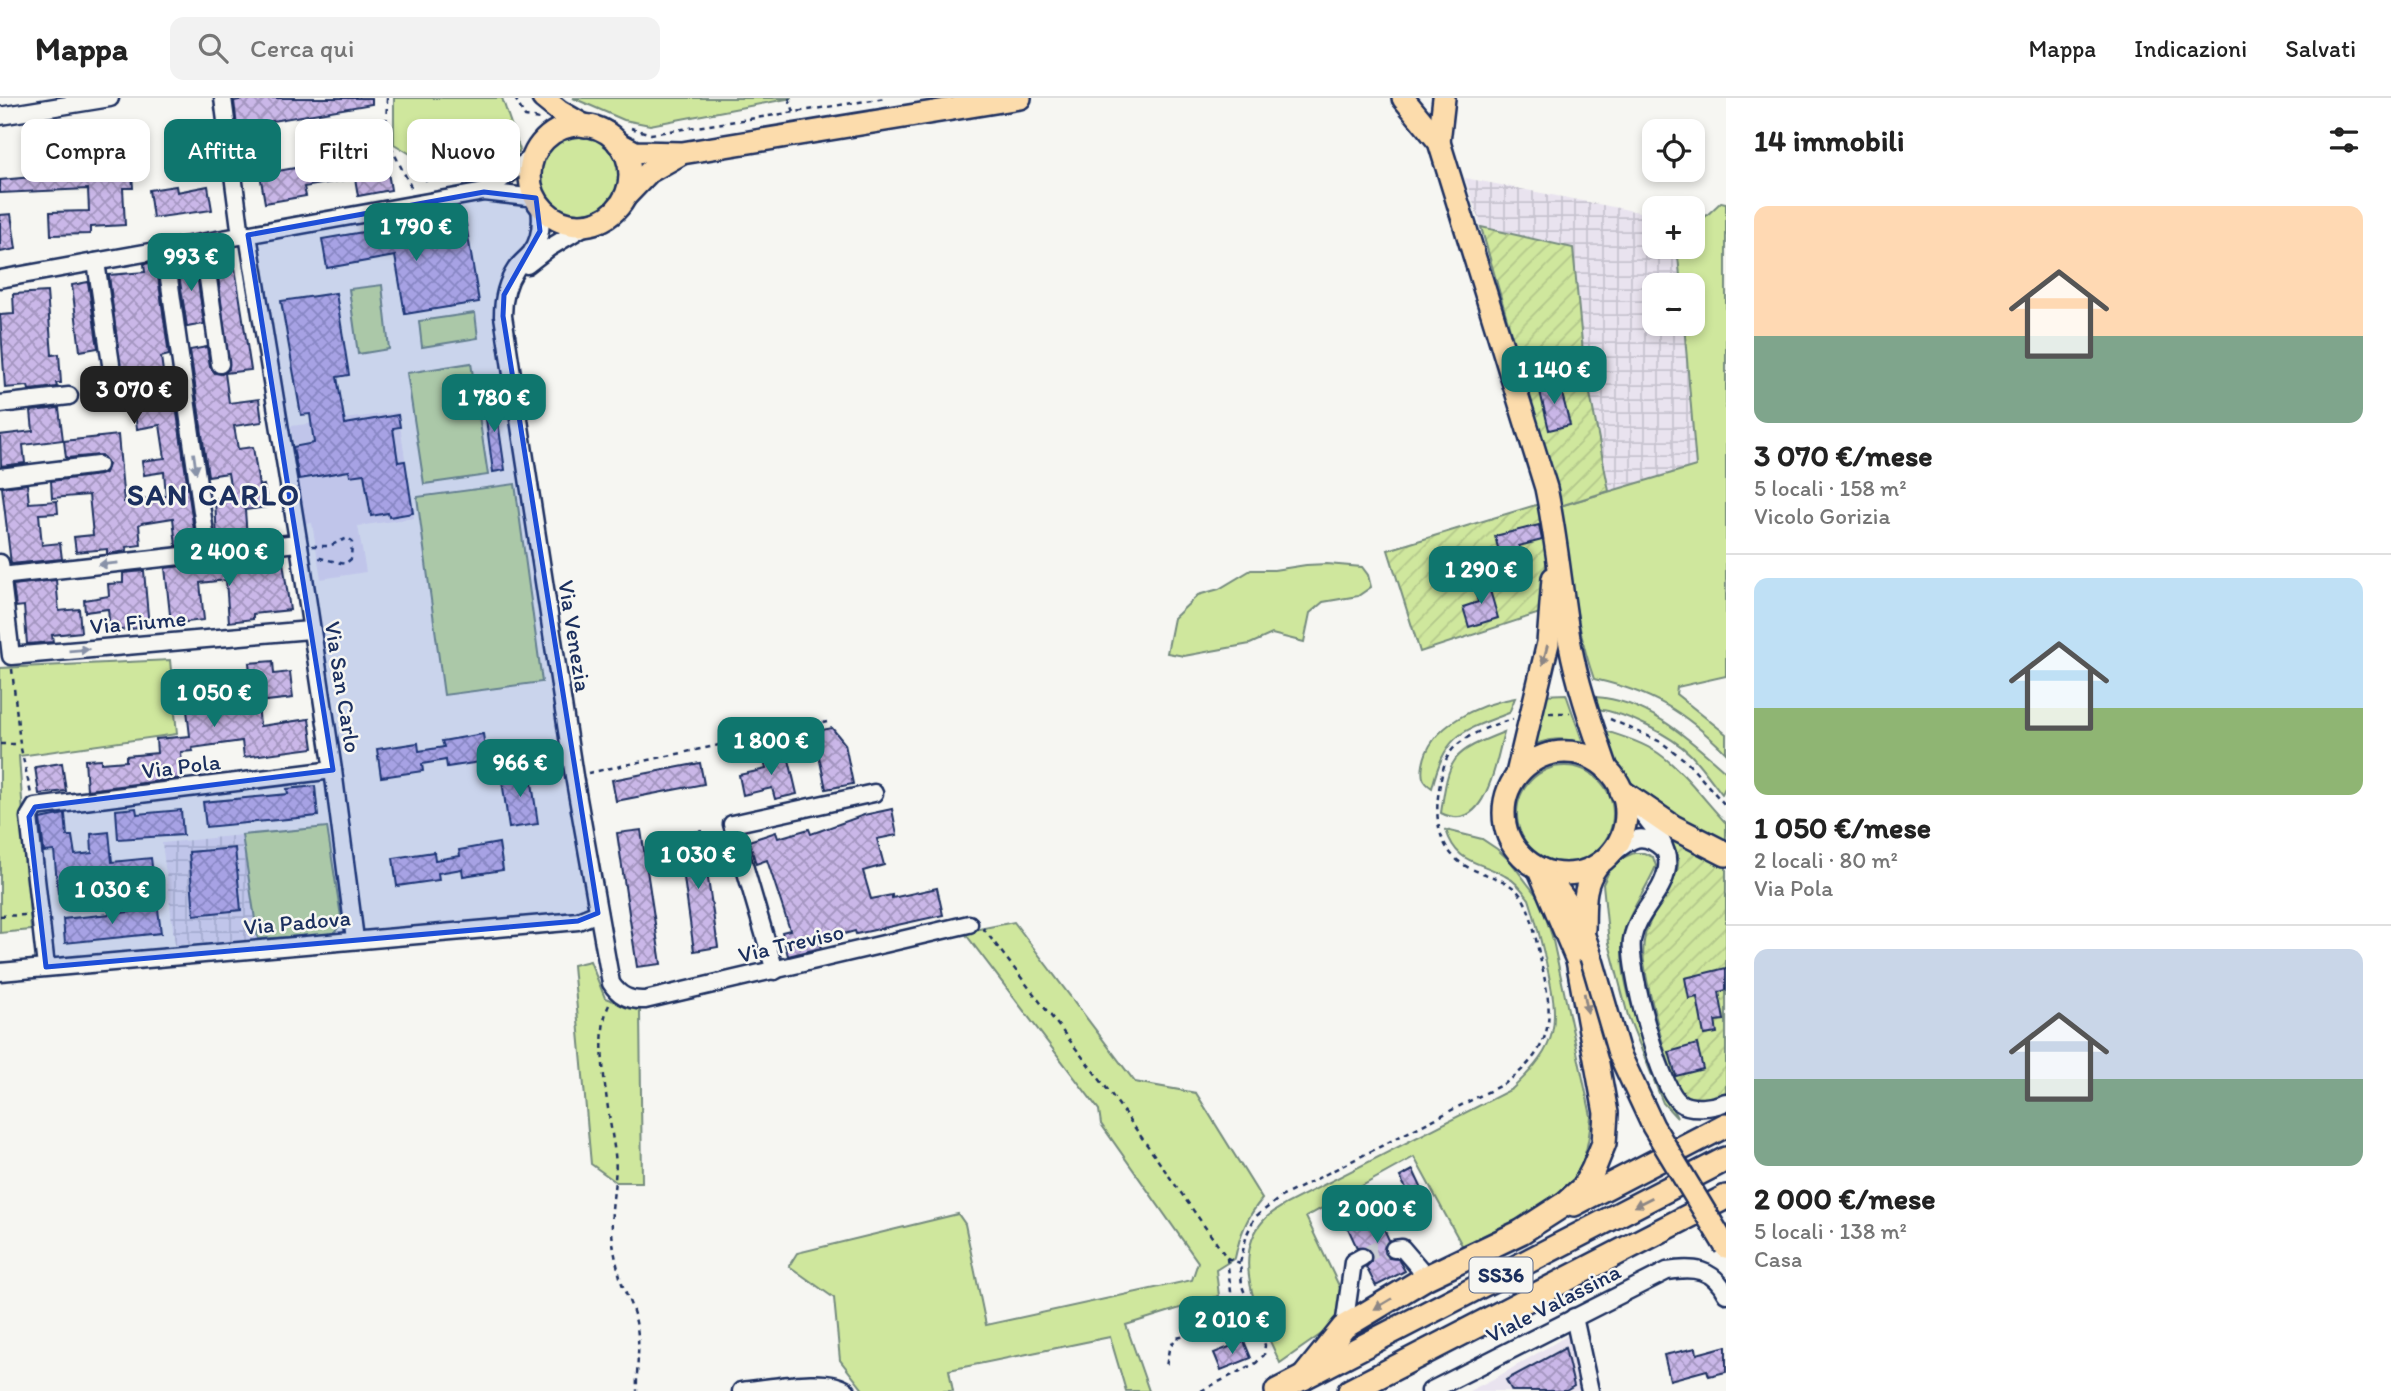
<!DOCTYPE html>
<html lang="it">
<meta charset="utf-8">
<style>
:root{--surface:#fff;--page:#f2f2f2;--text:#222;--muted:#767676;--line:#e0e0e0;--accent:#0f766e}
body{margin:0;font-family:Itim,sans-serif;background:var(--page);color:var(--text);height:100vh;display:flex;flex-direction:column;font-size:26px;white-space:nowrap}
*{box-sizing:border-box;margin:0}
p{font-size:23px;color:var(--muted)}
.icon{flex:none;width:38px;height:38px;fill:none;stroke:currentColor;stroke-width:2;stroke-linecap:round;stroke-linejoin:round}
.map{position:relative;flex:1;overflow:hidden}
.panel{display:flex;flex-direction:column;background:var(--surface);width:665px}
.panel>*{flex:none}
.hud{position:absolute;left:21px;top:21px;width:665px;height:63px;display:flex;gap:14px}
.buttons{position:absolute;left:1642px;top:21px;display:grid;gap:14px}
.buttons a{display:grid;place-items:center;width:63px;height:63px;border-radius:14px;background:var(--surface);box-shadow:0 4px 10px #0003;font-size:35px}
.price{position:absolute;translate:-50% -60px;padding:0 16px;border-radius:14px;background:var(--accent);color:#fff;font-size:23px;line-height:46px;filter:drop-shadow(0 2px 4px #0008)}
.price::after{content:'';position:absolute;left:50%;top:42px;width:21px;height:16px;margin-left:-10px;background:inherit;clip-path:polygon(0 0,100% 0,50% 100%)}
.price.active{background:#222;color:#fff}
ul{padding:0;list-style:none}
li{display:grid;align-content:center;gap:14px;height:371px;padding:0 28px}
li+li{border-top:2px solid var(--line)}
li span{display:grid;place-items:center;height:217px;border-radius:14px;color:#555}
li>.icon{margin-inline-start:auto}
span .icon{width:126px;height:126px;fill:#fffc;stroke-width:1}
li b{font-size:30px}
h2{display:flex;justify-content:space-between;align-items:center;height:84px;padding:0 28px;font-size:30px}
.chip{padding:0 24px;border-radius:14px;background:var(--surface);box-shadow:0 4px 10px #0003;font-size:24px;line-height:63px}
.chip.active{background:var(--accent);color:#fff}
header{display:flex;align-items:center;gap:42px;box-sizing:border-box;height:98px;padding:0 35px;background:var(--surface);border-bottom:2px solid var(--line)}
header strong{font-size:33px}
nav{display:flex;gap:38px;margin-inline-start:auto;font-size:24px}
.search{width:490px;height:63px;background:var(--page);display:flex;align-items:center;gap:18px;box-sizing:border-box;padding:0 24px;border-radius:14px;color:var(--muted);font-size:26px}
main{display:flex;flex:1;min-height:0}
.map>svg:first-child{display:block}
</style>
<header>
<strong>Mappa</strong>
<div class="search"><svg class="icon" aria-label="search" viewBox="0 0 24 24"><circle cx="10" cy="10" r="6"/><path d="M15 15l6 6"/></svg>Cerca qui</div>
<nav><a>Mappa</a><a>Indicazioni</a><a>Salvati</a></nav>
</header>
<main>
<div class="map">
<svg width="1726" height="1293" viewBox="0 0 1726 1293">
<defs>
<pattern id="industrial-grid" width="8" height="8" patternUnits="userSpaceOnUse" patternTransform="scale(1.75)"><rect width="8" height="8" fill="#e9e3ef"/><path d="M0 4h8M4 0v8" fill="none" stroke="#c7c3cf"/></pattern>
<pattern id="garden-furrows" width="10" height="10" patternUnits="userSpaceOnUse" patternTransform="scale(1.75)"><rect width="10" height="10" fill="#cfe79d"/><path d="M-1 1l2-2M0 10L10 0M9 11l2-2" fill="none" stroke="#b1c68a"/></pattern>
<pattern id="building-cross-hatch" width="8" height="8" patternUnits="userSpaceOnUse" patternTransform="scale(1.75)"><rect width="8" height="8" fill="#cab7e8"/><path d="M0 0l8 8M0 8l8-8" fill="none" stroke="#a395bf"/></pattern>
</defs>
<rect width="100%" height="100%" fill="#f6f6f2"/>
<filter id="ink" filterUnits="userSpaceOnUse"><feTurbulence type="fractalNoise" baseFrequency=".0143" numOctaves="2"/><feDisplacementMap in="SourceGraphic" scale="14" xChannelSelector="R" yChannelSelector="G"/><feConvolveMatrix kernelMatrix="1 2 1 2 8 2 1 2 1" color-interpolation-filters="sRGB"/></filter>
<g filter="url(#ink)">
<g fill="#e9e3ef">
<polygon points="398,314 414,420 358,428 366,474 321,481 312,425 305,426 291,328"/>
<polygon points="1570,1236 1581,1293 1469,1293 1497,1279"/>
</g>
<g fill="url(#industrial-grid)">
<polygon points="1465,80 1654,117 1654,149 1677,149 1681,187 1654,187 1654,226 1684,226 1696,368 1609,393 1584,265 1573,150 1481,129"/>
<polygon points="242,737 258,841 175,847 162,745"/>
</g>
<g fill="#cfe79d" stroke="#758b7e" stroke-width="2">
<polygon points="394,0 502,0 520,52 507,67 507,74 493,81 486,51 422,63 394,46"/>
<polygon points="573,0 792,0 650,27 624,22"/>
<circle cx="581" cy="77" r="42"/>
<path d="M1721 104 1726 105V578L1677 589 1676 596 1726 636V655C1684 613 1652 594 1594 581 1574 525 1571 466 1560 408L1696 368 1684 226H1692V187H1681L1677 149H1692V120L1705 119Z"/>
<polygon points="382,187 389,251 358,256 349,191"/>
<polygon points="475,215 478,240 422,249 419,223"/>
<polygon points="471,265 488,377 424,386 407,275"/>
<polygon points="515,386 542,584 444,597 417,399"/>
<polygon points="1327,466 1362,469 1368,477 1371,489 1358,498 1323,504 1310,515 1304,544 1272,536 1250,546 1184,558 1167,555 1174,520 1198,497 1219,491 1251,472 1274,472 1306,467"/>
<polygon points="170,562 177,636 19,658 31,832 0,835 0,570"/>
<path d="M1566 596 1583 645C1563 639 1546 640 1527 650L1541 597Z"/>
<path d="M1595 599C1648 602 1689 641 1726 674V688L1722 696C1712 683 1702 669 1691 657 1671 637 1626 615 1598 611Z"/>
<path d="M1515 600 1509 615C1460 634 1446 635 1432 690 1423 684 1421 679 1423 667 1429 627 1479 606 1515 600Z"/>
<path d="M1603 632C1621 638 1642 644 1658 655 1685 674 1704 702 1726 725V745C1686 724 1642 707 1617 667 1610 657 1607 643 1603 632Z"/>
<path d="M1504 634C1496 662 1486 738 1441 715 1449 658 1451 655 1504 634Z"/>
<circle cx="1565" cy="716" r="48"/>
<polygon points="327,729 342,825 333,836 258,841 242,737"/>
<path d="M1446 732 1482 741 1497 751 1510 763 1540 802 1552 838 1591 1018C1586 1113 1532 1109 1463 1149L1414 1059 1306 1119 1341 1192 1340 1223 1280 1265C1262 1225 1228 1161 1264 1122 1270 1115 1278 1111 1286 1106L1512 991C1560 946 1560 926 1546 864 1541 843 1536 822 1529 801 1522 792 1516 783 1505 778 1478 762 1457 767 1446 732Z"/>
<path d="M1634 755H1644L1653 759 1656 768C1647 790 1632 809 1625 831 1610 878 1656 976 1677 1020L1663 1005 1628 918 1609 845 1603 786 1610 771 1622 760Z"/>
<path d="M1014 824 1135 984 1196 995 1262 1101C1247 1119 1240 1136 1235 1160L1216 1172 1219 1198 1126 1227 1149 1293H1126L1110 1239 949 1272 953 1293H864L840 1262 834 1200 789 1168 797 1155 958 1116 965 1126 986 1227 1192 1182 1198 1164 1101 1026 1099 1012 964 834Z"/>
<polygon points="590,863 605,900 640,913 642,1084 616,1084 591,1066 573,867"/>
</g>
<g fill="url(#garden-furrows)" stroke="#758b7e" stroke-width="2">
<polygon points="1481,129 1573,150 1584,265 1609,393 1560,408"/>
<polygon points="1539,406 1549,442 1540,515 1420,554 1388,452"/>
<path d="M1665 735 1726 765V994C1714 998 1696 1005 1684 998 1671 988 1648 891 1645 870 1643 861 1643 847 1645 837 1650 813 1682 782 1678 759 1677 751 1669 742 1665 735Z"/>
</g>
<g fill="url(#building-cross-hatch)" stroke="#1b2f5e" stroke-width="2">
<polygon points="249,0 372,0 372,6 237,29 234,3"/>
<polygon points="477,53 481,72 426,82 423,63"/>
<polygon points="352,64 354,74 387,68 391,92 358,98 355,80 304,89 306,98 265,105 260,76 301,69 302,73"/>
<polygon points="77,75 78,77 132,76 133,90 123,90 125,127 90,129 90,136 51,137 50,114 89,113 88,91 0,95 0,82"/>
<polygon points="176,88 177,94 208,88 212,112 153,120 149,92"/>
<polygon points="11,116 16,151 0,154 0,117"/>
<polygon points="466,126 479,204 405,216 395,158 327,170 322,141 404,127 406,136"/>
<polygon points="233,157 251,272 225,275 229,305 259,301 262,324 234,328 238,351 253,349 259,388 264,387 268,409 245,412 247,440 217,443 215,401 232,399 228,375 208,378 190,252 207,249 210,268 215,275 222,276 229,271 216,160"/>
<polygon points="195,162 204,226 187,229 177,164"/>
<polygon points="156,164 169,257 161,259 165,288 173,287 196,446 176,448 173,420 142,425 139,427 141,447 126,449 127,453 107,456 107,451 76,454 74,439 93,437 89,397 52,400 51,383 100,377 105,375 108,366 101,357 66,360 64,343 118,337 124,404 166,398 164,374 144,377 142,363 165,360 160,327 137,331 134,305 113,307 111,290 85,293 83,275 101,273 104,280 113,283 121,277 109,177 145,174 144,166"/>
<polygon points="88,184 98,250 80,253 72,187"/>
<polygon points="47,194 52,257 59,256 61,285 56,285 57,289 29,292 28,288 5,290 0,217 14,216 13,196"/>
<polygon points="336,195 349,277 337,279 345,326 398,317 400,329 393,330 398,364 405,363 413,415 389,419 388,415 371,418 364,376 350,378 349,373 299,381 293,349 314,345 310,316 301,317 281,203"/>
<polygon points="1559,284 1570,327 1549,332 1539,289"/>
<polygon points="494,296 505,372 493,374 483,298"/>
<polygon points="59,310 63,342 23,347 25,365 1,368 0,337 33,333 31,313"/>
<polygon points="27,386 29,405 57,403 58,415 39,416 42,447 60,445 62,461 11,466 2,389"/>
<polygon points="1539,427 1542,442 1519,448 1526,473 1505,478 1495,438"/>
<polygon points="282,457 290,512 253,516 253,521 229,524 226,482 200,485 204,522 171,526 165,470"/>
<polygon points="144,473 149,529 110,533 108,511 85,514 84,502 109,498 108,486 123,485 123,475"/>
<polygon points="56,482 59,513 79,511 81,534 52,537 53,544 27,546 24,508 16,509 13,487"/>
<polygon points="1487,482 1498,520 1469,529 1463,509 1478,504 1473,486"/>
<polygon points="273,563 274,576 290,574 293,600 258,604 260,628 309,621 313,650 244,659 242,643 192,650 193,653 181,654 183,680 87,692 85,662 101,661 101,665 126,663 126,658 157,655 156,641 190,638 185,595 201,593 199,574 224,572 225,585 251,583 249,565"/>
<polygon points="832,630 845,646 853,686 826,691 817,649 807,651 802,636"/>
<polygon points="483,636 487,663 447,669 446,662 422,666 423,673 381,679 377,651 418,645 419,653 444,649 442,643"/>
<polygon points="787,653 797,696 775,701 772,690 743,697 739,677 766,671 763,658"/>
<polygon points="62,665 66,693 39,696 35,669"/>
<polygon points="700,665 704,686 616,703 612,682"/>
<polygon points="530,671 538,726 509,730 501,676"/>
<polygon points="315,688 318,718 206,729 203,704 288,696 287,691"/>
<polygon points="136,710 137,716 181,712 183,737 118,741 116,712"/>
<polygon points="892,711 897,737 877,741 884,767 863,773 871,801 892,797 892,800 937,790 943,817 856,836 855,833 819,843 821,850 788,858 782,834 790,832 767,762 756,766 749,743 776,734 778,740 809,731 811,736 864,717"/>
<polygon points="65,716 67,738 72,738 75,757 92,755 91,736 109,734 112,764 151,760 154,784 58,795 54,753 44,754 40,721"/>
<polygon points="641,732 661,866 637,869 617,735"/>
<polygon points="701,733 718,849 694,853 678,736"/>
<polygon points="499,745 503,772 463,778 462,771 438,775 439,782 397,788 393,760 434,754 435,762 460,758 459,752"/>
<polygon points="235,750 241,812 194,817 189,754"/>
<polygon points="158,811 161,835 65,845 63,821"/>
<polygon points="1726,870 1726,892 1719,894 1724,922 1715,923 1717,935 1704,937 1697,899 1689,901 1685,880"/>
<polygon points="1697,946 1703,971 1676,978 1669,954"/>
<polygon points="1413,1072 1422,1091 1409,1097 1400,1079"/>
<polygon points="1388,1108 1396,1125 1384,1131 1389,1142 1385,1146 1384,1153 1389,1160 1398,1161 1405,1173 1376,1188 1366,1169 1371,1164 1371,1155 1367,1150 1357,1150 1347,1128"/>
<polygon points="1244,1243 1251,1260 1221,1272 1214,1255"/>
<polygon points="1726,1248 1726,1274 1709,1278 1707,1272 1670,1282 1664,1257 1696,1250 1697,1256"/>
<polygon points="1565,1250 1574,1288 1566,1293 1512,1293 1506,1282"/>
</g>
<g fill="none" stroke-linecap="round" stroke-linejoin="round">
<polyline stroke="#caced4" stroke-width="16" stroke-dasharray="16 8" stroke-linecap="butt" points="1362,1159 1375,1152 1394,1151"/>
<defs>
<g id="minor">
<polyline points="223,0 241,138"/>
<polyline points="0,18 110,0"/>
<polyline points="485,93 534,58"/>
<path d="M540 108C542 124 541 142 531 155 526 161 520 165 516 171 506 186 503 201 503 218L574 678 611 885C619 898 630 903 645 902L969 826"/>
<polyline points="248,137 301,460 333,672 355,841"/>
<polyline points="203,145 220,266"/>
<polyline points="165,152 208,456"/>
<polyline points="96,164 112,273"/>
<polyline points="527,167 549,150 587,127"/>
<polyline points="0,181 484,94 536,100"/>
<polyline points="0,306 69,298"/>
<polyline points="0,379 98,367"/>
<polyline points="0,465 11,558 310,532"/>
<polyline points="1,478 297,445"/>
<path d="M1640 713C1653 728 1670 749 1667 770 1663 797 1637 814 1632 842 1628 868 1659 988 1679 1004 1691 1013 1714 1009 1726 1004"/>
<path d="M1606 761C1627 745 1639 729 1663 751"/>
<polyline points="46,869 29,719 35,709 333,672"/>
<polyline points="775,873 732,726 874,695"/>
<polyline points="0,874 578,823 598,815"/>
<polyline points="1394,1151 1402,1150 1427,1179"/>
<polyline points="1574,1219 1590,1293"/>
<polyline points="1344,1229 1353,1164 1362,1159"/>
<path d="M741 1293C767 1291 828 1277 847 1293"/>
<path d="M1430 1293 1667 1173C1693 1169 1713 1170 1726 1196"/>
</g>
<g id="major">
<polyline points="543,0 559,13 585,28"/>
<path d="M1403 0 1439 44 1546 390C1557 442 1561 494 1570 546 1578 589 1593 630 1607 671"/>
<circle cx="580" cy="77" r="50"/>
<polyline points="1439,44 1444,0"/>
<polyline points="618,45 635,54 682,55 1020,0"/>
<polyline points="626,98 649,74 679,57"/>
<circle cx="1565" cy="715" r="61"/>
<polyline points="1517,676 1548,545 1553,480"/>
<path d="M1544 776C1569 803 1581 824 1591 859"/>
<path d="M1584 831C1585 807 1582 788 1597 768"/>
</g>
<g id="highway">
<polyline points="1622,694 1673,729 1726,756"/>
<polyline points="1574,1106 1726,1027"/>
<polyline points="1303,1280 1344,1229 1427,1179 1521,1134 1566,1105 1584,1089 1593,1072 1604,1045 1606,1015 1578,862 1540,772"/>
<polyline points="1277,1293 1726,1061"/>
<polyline points="1350,1293 1726,1099"/>
</g>
</defs>
<use href="#minor" stroke="#1b2f5e" stroke-width="21"/>
<use href="#major" stroke="#1b2f5e" stroke-width="26"/>
<use href="#highway" stroke="#1b2f5e" stroke-width="28"/>
<g stroke="#1b2f5e" stroke-width="2.5" stroke-dasharray="5 5" stroke-linecap="butt">
<polyline points="387,0 386,39 412,91"/>
<polyline points="515,0 525,19 541,21"/>
<polyline points="789,0 794,14"/>
<polyline points="601,21 618,26"/>
<polyline points="631,30 651,36 886,0"/>
<polyline points="312,448 329,448 348,440 352,443 351,461 345,466 316,459"/>
<polyline points="12,571 20,646 31,696"/>
<polyline points="1549,615 1570,615"/>
<polyline points="1610,621 1661,644 1685,662 1726,708"/>
<polyline points="0,646 20,646"/>
<polyline points="588,675 827,624"/>
<polyline points="0,818 25,817"/>
<polyline points="983,830 1111,996 1227,1160 1231,1194 1226,1221 1202,1235 1176,1240 1169,1251 1166,1269"/>
<path d="M609 907C593 939 610 1019 615 1056 618 1081 610 1105 612 1130 612 1147 617 1167 621 1183 626 1197 633 1210 636 1224 641 1247 636 1270 637 1293"/>
<polyline points="1227,1160 1240,1165"/>
<path d="M1201 1293 1256 1265 1264 1257 1265 1247 1242 1188 1240 1165 1247 1136 1255 1119 1281 1099 1507 984C1564 942 1550 906 1537 846 1533 828 1530 807 1517 793 1500 776 1473 777 1456 761 1434 740 1435 708 1441 681 1443 671 1445 660 1452 652 1465 637 1494 626 1513 621"/>
</g>
<use href="#minor" stroke="#f6f6f2" stroke-width="16"/>
<use href="#major" stroke="#fcdcac" stroke-width="21"/>
<use href="#highway" stroke="#fcdcac" stroke-width="23"/>
<defs>
<polyline id="major-bridge" points="1591,859 1619,955 1653,1028 1726,1149"/>
</defs>
<use href="#major-bridge" stroke="#1b2f5e" stroke-width="26" stroke-linecap="butt"/>
<use href="#major-bridge" stroke="#fcdcac" stroke-width="21"/>
</g>
<defs><path id="oneway-solid" d="M-6-.8H1V-3.2L6.5 0L1 3.2V.8H-6Z" transform="scale(1.75)"/></defs>
<g fill="#8892a8">
<use href="#oneway-solid" transform="translate(195 365) rotate(82)"/>
<use href="#oneway-solid" transform="translate(108 466) rotate(174)"/>
<use href="#oneway-solid" transform="translate(79 552) rotate(-5)"/>
</g>
<g fill="#8c8685">
<use href="#oneway-solid" transform="translate(1545 557) rotate(104)"/>
<use href="#oneway-solid" transform="translate(1586 905) rotate(80)"/>
<use href="#oneway-solid" transform="translate(1643 1104) rotate(153)"/>
<use href="#oneway-solid" transform="translate(1383 1206) rotate(149)"/>
</g>
</g>
<path fill="#1d4ed8" fill-opacity="0.2" stroke="#1d4ed8" stroke-width="5" stroke-linejoin="round" d="M484 94 536 100 540 133 504 197 503 218 598 815 578 823 46 869 29 719 35 709 333 672 248 137Z"/>
<g text-anchor="middle" stroke-width="5" stroke-linejoin="round" paint-order="stroke">
<rect fill="#f6f6f2" stroke="#5d6b8a" stroke-width="2" x="1469.5" y="1159.5" width="63" height="35" rx="5"/>
<g font-size="21" font-weight="bold" fill="#1b2f5e">
<text x="1501" y="1184">SS36</text>
</g>
<g font-size="23" fill="#1b2f5e" stroke="#f6f6f2">
<text transform="translate(138 524) rotate(-5)" y="8">Via Fiume</text>
<text transform="translate(575 538) rotate(81)" y="8">Via Venezia</text>
<text transform="translate(343 589) rotate(81)" y="8">Via San Carlo</text>
<text transform="translate(181 668) rotate(-7)" y="8">Via Pola</text>
<text transform="translate(297 824) rotate(-5)" y="8">Via Padova</text>
<text transform="translate(791 845) rotate(-13)" y="8">Via Treviso</text>
<text transform="translate(1553 1205) rotate(-27)" y="8">Viale Valassina</text>
</g>
<g font-size="30" font-weight="bold" letter-spacing="2" fill="#1b2f5e" stroke="#f6f6f2">
<text x="214" y="407">SAN CARLO</text>
</g>
</g>
</svg>
<div class="buttons">
<a><svg class="icon" aria-label="locate" viewBox="0 0 24 24"><circle cx="12" cy="12" r="6"/><path d="M12 2v4M12 18v4M2 12h4M18 12h4"/></svg></a>
<a>+</a>
<a>−</a>
</div>
<b class="price" style="left:416px;top:165px">1 790 €</b>
<b class="price" style="left:191px;top:195px">993 €</b>
<b class="price" style="left:1554px;top:308px">1 140 €</b>
<b class="price active" style="left:134px;top:328px">3 070 €</b>
<b class="price" style="left:494px;top:336px">1 780 €</b>
<b class="price" style="left:229px;top:490px">2 400 €</b>
<b class="price" style="left:1481px;top:508px">1 290 €</b>
<b class="price" style="left:214px;top:631px">1 050 €</b>
<b class="price" style="left:771px;top:679px">1 800 €</b>
<b class="price" style="left:520px;top:701px">966 €</b>
<b class="price" style="left:698px;top:793px">1 030 €</b>
<b class="price" style="left:112px;top:828px">1 030 €</b>
<b class="price" style="left:1377px;top:1147px">2 000 €</b>
<b class="price" style="left:1232px;top:1258px">2 010 €</b>
<div class="hud">
<a class="chip">Compra</a>
<a class="chip active">Affitta</a>
<a class="chip">Filtri</a>
<a class="chip">Nuovo</a>
</div>
</div>
<section class="panel">
<h2>14 immobili<svg class="icon" aria-label="filters" viewBox="0 0 24 24"><path d="M4 7h16M4 17h16"/><circle cx="9" cy="7" r="2"/><circle cx="15" cy="17" r="2"/></svg></h2>
<ul>
<li><span style="background:linear-gradient(#ffd9b3 60%,#7fa58c 0)"><svg class="icon" aria-label="home" viewBox="0 0 24 24"><path d="M3 11l9-7 9 7M6 9v11h12V9"/></svg></span><div><b>3 070 €/mese</b><p>5 locali · 158 m²</p><p>Vicolo Gorizia</p></div></li>
<li><span style="background:linear-gradient(#bfe0f5 60%,#8fb573 0)"><svg class="icon" aria-label="home" viewBox="0 0 24 24"><path d="M3 11l9-7 9 7M6 9v11h12V9"/></svg></span><div><b>1 050 €/mese</b><p>2 locali · 80 m²</p><p>Via Pola</p></div></li>
<li><span style="background:linear-gradient(#c9d6e8 60%,#7fa58c 0)"><svg class="icon" aria-label="home" viewBox="0 0 24 24"><path d="M3 11l9-7 9 7M6 9v11h12V9"/></svg></span><div><b>2 000 €/mese</b><p>5 locali · 138 m²</p><p>Casa</p></div></li>
</ul>
</section>
</main>
